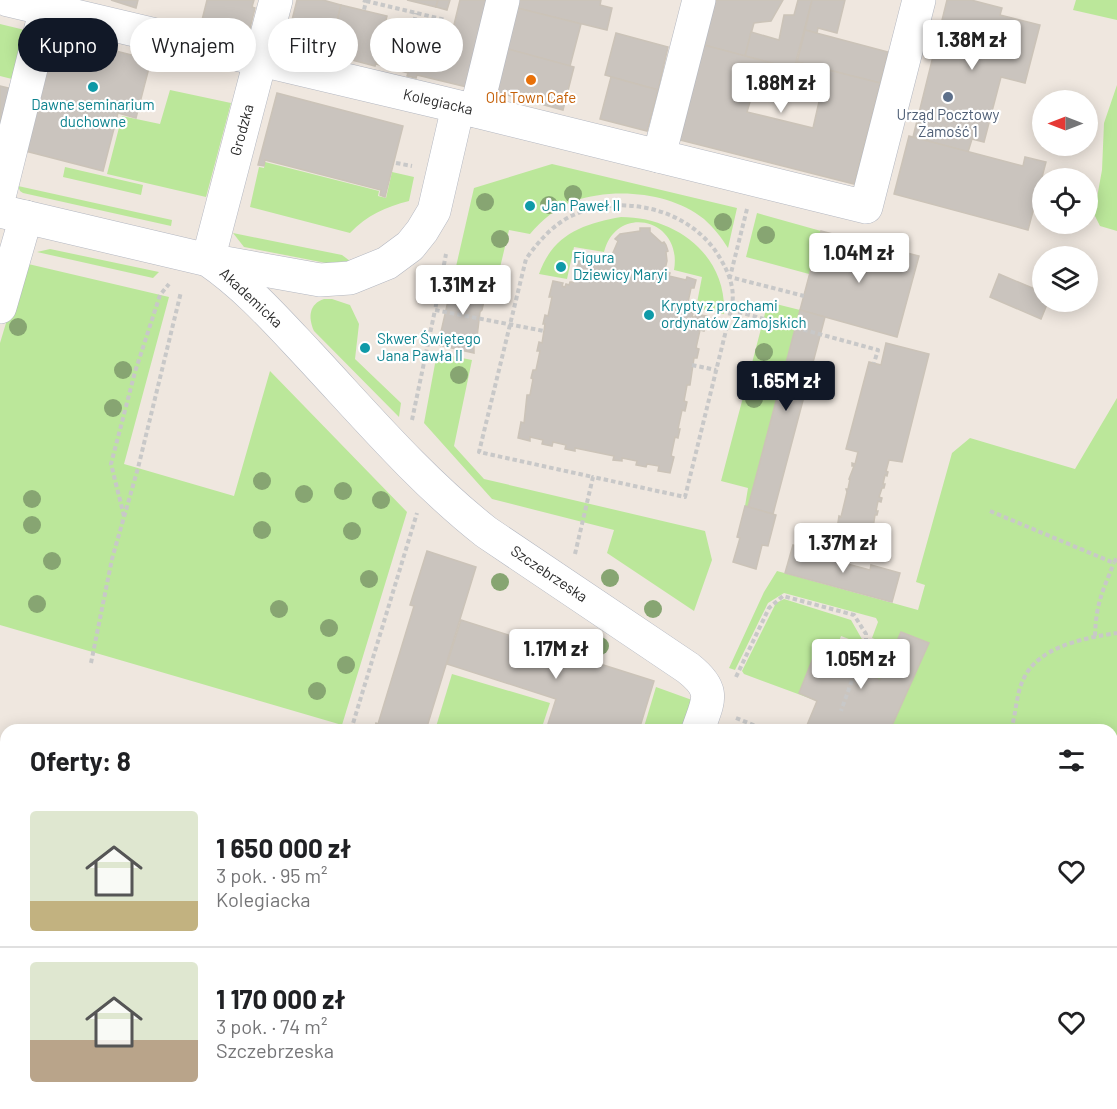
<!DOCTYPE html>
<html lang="pl">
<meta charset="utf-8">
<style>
:root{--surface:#fff;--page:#f2f2f2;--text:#202124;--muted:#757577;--line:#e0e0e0;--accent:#111827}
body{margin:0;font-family:Barlow,sans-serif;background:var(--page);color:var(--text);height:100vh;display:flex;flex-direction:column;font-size:22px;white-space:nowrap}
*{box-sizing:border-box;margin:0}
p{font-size:20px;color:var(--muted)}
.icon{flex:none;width:33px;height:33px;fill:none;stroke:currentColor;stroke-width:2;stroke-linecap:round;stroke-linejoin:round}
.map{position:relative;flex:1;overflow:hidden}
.details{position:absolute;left:0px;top:724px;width:1118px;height:386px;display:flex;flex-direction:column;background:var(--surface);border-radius:18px 18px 0 0;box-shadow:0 3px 15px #0003}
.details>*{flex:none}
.guide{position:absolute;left:18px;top:18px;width:600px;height:54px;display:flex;gap:12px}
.needle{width:39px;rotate:270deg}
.controls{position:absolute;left:1032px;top:90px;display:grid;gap:12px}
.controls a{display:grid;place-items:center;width:66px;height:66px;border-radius:50%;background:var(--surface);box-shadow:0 3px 15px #0003;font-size:30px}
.price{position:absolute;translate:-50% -51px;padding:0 14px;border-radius:6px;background:#fff;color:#222;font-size:20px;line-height:39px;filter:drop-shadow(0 2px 3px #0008)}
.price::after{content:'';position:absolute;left:50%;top:36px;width:18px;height:14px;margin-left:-9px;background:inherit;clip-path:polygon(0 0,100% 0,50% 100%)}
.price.current{background:var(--accent);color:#fff}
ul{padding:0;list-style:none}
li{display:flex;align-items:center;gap:18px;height:150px;padding:0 30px}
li+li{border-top:2px solid var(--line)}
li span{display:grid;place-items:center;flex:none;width:168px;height:120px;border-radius:6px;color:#555}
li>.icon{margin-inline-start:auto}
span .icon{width:72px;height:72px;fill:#fffc;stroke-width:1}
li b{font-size:26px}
h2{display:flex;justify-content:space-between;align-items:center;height:72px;padding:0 30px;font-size:26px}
.chip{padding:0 21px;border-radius:27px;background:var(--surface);box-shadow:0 3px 15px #0003;font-size:21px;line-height:54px}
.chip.current{background:var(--accent);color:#fff}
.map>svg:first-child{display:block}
</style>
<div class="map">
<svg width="1117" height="1109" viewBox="0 0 1117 1109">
<rect width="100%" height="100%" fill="#efe7df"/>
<g fill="#bbe79a">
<polygon points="1076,0 1117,0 1117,20 1073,10"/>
<polygon points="0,24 29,31 16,80 0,76"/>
<polygon points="1117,85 1117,231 1100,226 1094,214 1102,170 1104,123"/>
<polygon points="170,90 231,103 206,197 107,174 122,116 160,124"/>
<path d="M265 162 379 191 378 196 386 198 392 172 414 177 409 201C386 207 367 215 350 233L250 207 259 167 264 168Z"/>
<path d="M552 164 737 208 728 248C721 237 714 228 704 219 671 192 614 187 574 201 557 207 542 220 530 234L509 230 497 280 455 271 474 188Z"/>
<polygon points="65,167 143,185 141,195 63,177"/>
<polygon points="18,186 172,220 171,226 23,193 20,191"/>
<polygon points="757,213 821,231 809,274 746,257"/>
<path d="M621 217C676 217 727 255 724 314L696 308 702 277 674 270C683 218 616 203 604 252L574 247 567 279 539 274C553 234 583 224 621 217Z"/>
<polygon points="233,233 342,255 350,261 326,263 244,247"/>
<polygon points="50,249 159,272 153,278 37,252"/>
<polygon points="24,263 169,297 124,464 234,496 270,371 407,512 342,725 0,625 0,343"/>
<path d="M324 299H332L350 305 359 324 355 359 401 403 399 417 314 331C308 317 309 304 324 299Z"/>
<polygon points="768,302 800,310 748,507 745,506 748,488 721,481"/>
<polygon points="437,353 472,360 454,446 484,479 705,531 712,560 694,611 607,553 614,530 492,499 424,423"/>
<polygon points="1117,398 1117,806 1112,790 1112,730 890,730 859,718 851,699 869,644 885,651 888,644 872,638 878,622 876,618 784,593 768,603 735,670 729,668 764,592 777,571 918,610 925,585 916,582 952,453 970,438 1075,469"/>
<polygon points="784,599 851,620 863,641 862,644 841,636 817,701 744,674 742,671 776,603"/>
<polygon points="452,674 550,703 541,730 435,730"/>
<polygon points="656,687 692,700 682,730 643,730"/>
<polygon points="0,1081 6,1082 6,1104 82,1104 100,1109 0,1109"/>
<polygon points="148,1104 457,1104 456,1109 146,1109"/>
<polygon points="736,1104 1021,1104 1012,1109 734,1109"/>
</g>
<g fill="#cac4be" stroke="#cbc3b8" stroke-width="1.5" fill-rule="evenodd">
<polygon points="111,0 138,0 136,8"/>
<polygon points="207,0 254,0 252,7 255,8 248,36 201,24"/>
<polygon points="297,0 323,0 341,5 329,54 286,44"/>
<polygon points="407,0 438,0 436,7"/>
<polygon points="438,0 450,0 447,10 436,7"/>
<polygon points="460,0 489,0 467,87 417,75 416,78 407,76 408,73 376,64 385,27 429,37 430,32 451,37"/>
<polygon points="515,0 601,0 600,5 612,8 607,30 513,7"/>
<polygon points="715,0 783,0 771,21 754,23 745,56 704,45"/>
<polygon points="798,0 812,0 794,69 745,56 751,32 779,40 784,15 794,15"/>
<polygon points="812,0 845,0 837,33 818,28 817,33 805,30"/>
<polygon points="947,0 971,0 1002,8 1000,15 1040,25 1025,83 1001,77 984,142 972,139 968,152 913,137"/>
<polygon points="341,5 387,16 375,66 329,54"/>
<polygon points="513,7 581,24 570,66 504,48"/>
<polygon points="805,30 888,52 880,83 797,62"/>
<polygon points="616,33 668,47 658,90 605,75"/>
<polygon points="54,35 151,60 136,118 118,113 103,171 25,151"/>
<path d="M704 45 794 69 797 62 880 83 854 184 680 140ZM758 75 790 84V86L821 93 813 128 747 112Z"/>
<polygon points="504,48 574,67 563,110 492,91"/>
<polygon points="611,77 658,90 647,131 600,119"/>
<polygon points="0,86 13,89 0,142"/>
<polygon points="277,93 403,126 385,197 380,195 381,190 265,160 264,166 258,165"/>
<polygon points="909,136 1023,166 1025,157 1046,162 1028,230 894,194"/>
<polygon points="640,228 650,228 650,232 662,243 664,242 666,245 668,251 666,252 667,261 665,269 667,270 666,272 670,273 669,276 686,280 687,277 696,280 694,288 691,288 687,307 689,308 689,312 693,313 692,317 695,317 696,314 707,316 704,331 700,330 696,348 699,349 697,358 694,358 690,385 687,385 684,401 687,402 685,411 682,410 678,429 680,429 678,438 675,437 671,456 674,457 670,473 658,471 659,466 647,464 646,467 636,465 637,461 622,458 622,461 613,460 614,456 575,448 575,451 565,449 566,445 553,442 552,446 542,444 543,440 530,437 530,441 518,438 521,422 524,423 527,395 530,395 533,379 531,378 533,370 536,370 540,351 537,351 539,342 542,343 545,324 543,324 545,315 548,316 552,297 549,297 553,281 563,283 562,286 565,287 566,284 569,285 570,282 574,282 578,262 575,262 577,252 588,254 587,258 603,261 604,259 607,259 607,255 612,255 618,241 615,239 620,234 640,231"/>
<polygon points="821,231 919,256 897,337 800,310"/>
<polygon points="999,274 1042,292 1042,302 1048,302 1041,319 990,297"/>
<polygon points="453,279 464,283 487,287 482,310 480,312 477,337 474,344 474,353 438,345"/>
<polygon points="800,310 825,317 773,514 748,507"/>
<polygon points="886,343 929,354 902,462 889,460 886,471 888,472 887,476 885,475 883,484 885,484 884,488 882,488 879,497 882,498 881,502 878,501 876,511 878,511 877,515 875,515 873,528 871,528 869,537 871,538 870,541 835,532 835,529 837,529 839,516 841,517 847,492 846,489 848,489 850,479 849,479 854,466 852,466 852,463 855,464 858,452 846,449 869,362 881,365"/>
<polygon points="745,506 776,515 768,546 762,545 756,569 733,562 740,538 737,537"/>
<polygon points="793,545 822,552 821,557 870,570 871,565 900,573 892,602 785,573"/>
<polygon points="427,551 476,567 426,730 374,730 376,723 378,724 414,606 410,605"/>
<polygon points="461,620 654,681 639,730 546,730 556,699 447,664"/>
<polygon points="901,632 929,643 890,730 805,730 817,701 799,693 815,653 880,680"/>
<polygon points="0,788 6,790 6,878 0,877"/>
<polygon points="0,1007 6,1009 6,1077 0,1076"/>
<polygon points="99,1104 129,1104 128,1109 116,1109"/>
<polygon points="465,1104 545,1104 544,1109 463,1109"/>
<polygon points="606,1104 723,1104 721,1109 604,1109"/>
<polygon points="975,1104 1009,1104 1001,1109 978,1109"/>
</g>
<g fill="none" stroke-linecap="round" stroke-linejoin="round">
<defs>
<g id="minor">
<polyline points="8,0 443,103 866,207 919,0"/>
<polyline points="476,111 503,0"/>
<polyline points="659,156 699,0"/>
<polyline points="0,193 48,0"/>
<path d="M0 211 208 260C246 286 276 320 308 354 365 415 420 480 486 532L688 668C717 691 708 700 698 730"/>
<polyline points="208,260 276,0"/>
<polyline points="214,261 320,280 350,278 387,263 410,246 422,231 434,211 458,107"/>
<polyline points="0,307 26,217"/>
<polyline points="572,1109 574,1104"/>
</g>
</defs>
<use href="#minor" stroke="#b3b7c1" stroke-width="34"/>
<g stroke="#c8c8c8" stroke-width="4" stroke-dasharray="4.5 3" stroke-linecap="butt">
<polyline points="363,0 366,1 364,10"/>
<polyline points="366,1 446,20"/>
<polyline points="413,29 416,13"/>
<polyline points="396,163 412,166"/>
<polyline points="747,209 730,277 804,296"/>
<polyline points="429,272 441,280 435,310"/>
<polyline points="441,280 446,254"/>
<polyline points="731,310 878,350 874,363"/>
<polyline points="692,365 716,370"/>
<polyline points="412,420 435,310 544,331"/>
<polyline points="990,511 1114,563 1117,557"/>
<polyline points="124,516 111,464 135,372 160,295 169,284"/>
<path d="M575 554 593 477 685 497 731 310C736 291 730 275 720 258 691 208 620 192 569 217 551 227 538 242 526 259L479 452 593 477"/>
<path d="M1095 636C1096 604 1102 592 1114 563"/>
<polyline points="866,641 890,649"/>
<polyline points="91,663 112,559 138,468 181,292"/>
<polyline points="736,677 769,608 783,596 854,615 866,634 866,641 841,711"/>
<polyline points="736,718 766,730"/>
<polyline points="351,730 417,513"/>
<path d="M1011 730C1016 714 1016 695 1023 680 1038 646 1085 638 1117 633"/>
<polyline points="1112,772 1117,764"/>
<polyline points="0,782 6,784"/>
<polyline points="848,1109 850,1104"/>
<polyline points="899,1109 906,1104"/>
</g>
<use href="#minor" stroke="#fff" stroke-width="33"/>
</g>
<g fill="#87a572">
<circle cx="573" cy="194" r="9"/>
<circle cx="485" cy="202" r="9"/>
<circle cx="549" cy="205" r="9"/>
<circle cx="723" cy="222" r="9"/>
<circle cx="766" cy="235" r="9"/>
<circle cx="500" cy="239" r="9"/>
<circle cx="18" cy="327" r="9"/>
<circle cx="764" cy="352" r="9"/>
<circle cx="123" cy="370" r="9"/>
<circle cx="459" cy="375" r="9"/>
<circle cx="754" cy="399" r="9"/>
<circle cx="113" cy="408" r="9"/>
<circle cx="262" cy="481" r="9"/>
<circle cx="343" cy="491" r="9"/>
<circle cx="304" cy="494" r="9"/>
<circle cx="32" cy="499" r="9"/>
<circle cx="381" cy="500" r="9"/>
<circle cx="32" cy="525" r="9"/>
<circle cx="262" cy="530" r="9"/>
<circle cx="352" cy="531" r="9"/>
<circle cx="52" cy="561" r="9"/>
<circle cx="610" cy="578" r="9"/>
<circle cx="369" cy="579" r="9"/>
<circle cx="500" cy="582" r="9"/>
<circle cx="37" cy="604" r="9"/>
<circle cx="279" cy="609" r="9"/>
<circle cx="653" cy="609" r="9"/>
<circle cx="329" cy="628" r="9"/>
<circle cx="600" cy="646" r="9"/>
<circle cx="346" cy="665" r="9"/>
<circle cx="317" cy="691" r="9"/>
</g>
<circle fill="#e8710a" stroke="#fff" stroke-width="2" cx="531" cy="80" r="6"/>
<g fill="#0f9aa8" stroke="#fff" stroke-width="2">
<circle cx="93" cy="87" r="6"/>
<circle cx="530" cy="206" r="6"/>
<circle cx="561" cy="267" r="6"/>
<circle cx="649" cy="315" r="6"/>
<circle cx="365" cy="348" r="6"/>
</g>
<circle fill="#5c6f8a" stroke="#fff" stroke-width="2" cx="948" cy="97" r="6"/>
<g text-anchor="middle" stroke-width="4.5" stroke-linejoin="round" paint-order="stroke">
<g font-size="15" fill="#c56008" stroke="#fff">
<text x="531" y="103">Old Town Cafe</text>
</g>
<g font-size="15" fill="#2d2d2d" stroke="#fff">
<text transform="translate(438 102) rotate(13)" y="5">Kolegiacka</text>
<text transform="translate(242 130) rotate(-75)" y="5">Grodzka</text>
<text transform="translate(251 298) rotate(43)" y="5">Akademicka</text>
<text transform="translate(549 574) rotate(34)" y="5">Szczebrzeska</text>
</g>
<g font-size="15" fill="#0d838f" stroke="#fff" text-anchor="start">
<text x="93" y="110" text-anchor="middle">Dawne seminarium<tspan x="93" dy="17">duchowne</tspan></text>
<text x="542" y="211">Jan Paweł II</text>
<text x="573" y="263">Figura<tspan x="573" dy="17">Dziewicy Maryi</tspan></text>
<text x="661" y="311">Krypty z prochami<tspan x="661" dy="17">ordynatów Zamojskich</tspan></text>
<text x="377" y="344">Skwer Świętego<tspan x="377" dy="17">Jana Pawła II</tspan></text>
</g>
<g font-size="15" fill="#4e5e75" stroke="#fff">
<text x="948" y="120">Urząd Pocztowy<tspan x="948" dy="17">Zamość 1</tspan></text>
</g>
</g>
</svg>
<div class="controls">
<a><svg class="needle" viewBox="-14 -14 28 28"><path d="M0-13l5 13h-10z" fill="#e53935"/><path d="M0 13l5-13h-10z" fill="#757577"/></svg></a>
<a><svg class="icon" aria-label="locate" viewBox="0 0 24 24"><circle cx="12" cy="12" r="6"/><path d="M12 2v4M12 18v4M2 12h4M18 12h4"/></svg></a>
<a><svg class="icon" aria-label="layers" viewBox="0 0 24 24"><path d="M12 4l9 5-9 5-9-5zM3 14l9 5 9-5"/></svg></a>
</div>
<b class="price" style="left:972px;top:71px">1.38M zł</b>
<b class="price" style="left:781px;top:114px">1.88M zł</b>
<b class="price" style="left:859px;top:284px">1.04M zł</b>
<b class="price" style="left:463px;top:316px">1.31M zł</b>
<b class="price current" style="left:786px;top:412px">1.65M zł</b>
<b class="price" style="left:843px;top:574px">1.37M zł</b>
<b class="price" style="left:556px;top:680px">1.17M zł</b>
<b class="price" style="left:861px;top:690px">1.05M zł</b>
<div class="guide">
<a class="chip current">Kupno</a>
<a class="chip">Wynajem</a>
<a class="chip">Filtry</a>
<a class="chip">Nowe</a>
</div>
<section class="details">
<h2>Oferty: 8<svg class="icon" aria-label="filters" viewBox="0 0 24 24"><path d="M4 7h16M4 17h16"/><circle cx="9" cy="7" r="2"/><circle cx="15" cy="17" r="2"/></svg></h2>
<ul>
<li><span style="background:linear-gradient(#dfe7d0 75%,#c2b280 0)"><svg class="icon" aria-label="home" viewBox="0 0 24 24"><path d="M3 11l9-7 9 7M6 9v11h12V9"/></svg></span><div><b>1 650 000 zł</b><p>3 pok. · 95 m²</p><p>Kolegiacka</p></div><svg class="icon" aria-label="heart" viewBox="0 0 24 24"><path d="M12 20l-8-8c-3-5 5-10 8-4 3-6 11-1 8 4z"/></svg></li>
<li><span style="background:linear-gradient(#dfe7d0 65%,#b9a48a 0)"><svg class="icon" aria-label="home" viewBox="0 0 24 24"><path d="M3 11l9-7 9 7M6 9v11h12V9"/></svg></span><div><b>1 170 000 zł</b><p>3 pok. · 74 m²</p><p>Szczebrzeska</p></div><svg class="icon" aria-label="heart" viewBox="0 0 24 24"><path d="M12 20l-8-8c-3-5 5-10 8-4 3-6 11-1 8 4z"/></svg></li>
</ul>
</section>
</div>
